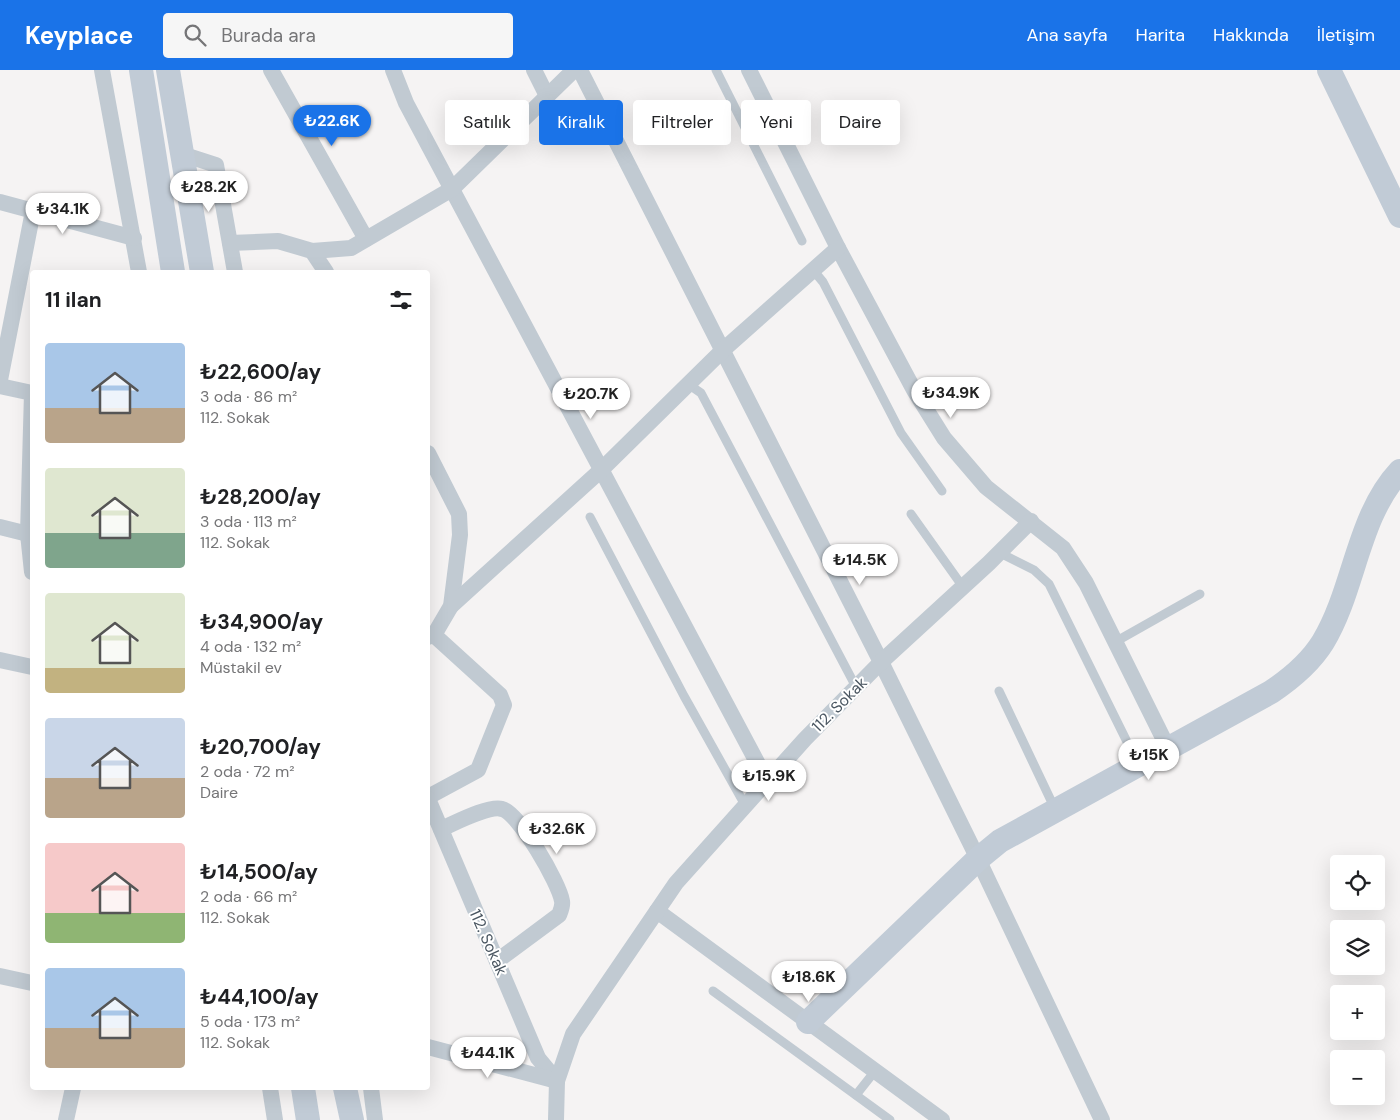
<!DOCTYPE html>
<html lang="tr">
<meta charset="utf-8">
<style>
:root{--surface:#fff;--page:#f6f6f6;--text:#202124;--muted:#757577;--accent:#1a73e8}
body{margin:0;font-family:"DM Sans",sans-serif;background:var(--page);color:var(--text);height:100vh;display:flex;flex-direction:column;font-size:19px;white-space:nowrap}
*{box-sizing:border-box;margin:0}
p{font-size:16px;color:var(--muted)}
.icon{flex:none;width:28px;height:28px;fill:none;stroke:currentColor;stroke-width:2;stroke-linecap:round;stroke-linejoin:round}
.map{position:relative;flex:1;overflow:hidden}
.drawer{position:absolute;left:30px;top:200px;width:400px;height:820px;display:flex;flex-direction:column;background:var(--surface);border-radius:5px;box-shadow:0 5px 20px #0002}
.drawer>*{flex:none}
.guide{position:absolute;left:445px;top:30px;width:475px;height:45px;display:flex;gap:10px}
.controls{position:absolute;left:1330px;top:785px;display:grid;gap:10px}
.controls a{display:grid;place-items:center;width:55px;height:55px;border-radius:5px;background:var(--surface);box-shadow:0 5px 20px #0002;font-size:25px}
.price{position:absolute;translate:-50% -42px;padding:0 11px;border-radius:18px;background:#fff;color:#222;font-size:16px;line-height:32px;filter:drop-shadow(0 1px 2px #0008)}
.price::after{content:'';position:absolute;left:50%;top:30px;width:15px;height:11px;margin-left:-8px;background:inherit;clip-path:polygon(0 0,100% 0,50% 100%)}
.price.selected{background:var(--accent);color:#fff}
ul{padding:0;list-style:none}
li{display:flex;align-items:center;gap:15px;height:125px;padding:0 15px}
li span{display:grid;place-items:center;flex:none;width:140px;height:100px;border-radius:5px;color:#555}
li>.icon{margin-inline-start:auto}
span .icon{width:60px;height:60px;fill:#fffc;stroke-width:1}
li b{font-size:21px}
h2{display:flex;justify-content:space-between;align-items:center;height:60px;padding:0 15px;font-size:21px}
.pill{padding:0 18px;border-radius:5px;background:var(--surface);box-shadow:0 5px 20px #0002;font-size:18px;line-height:45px}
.pill.selected{background:var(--accent);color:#fff}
header{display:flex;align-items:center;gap:30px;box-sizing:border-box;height:70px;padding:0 25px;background:var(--accent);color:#fff}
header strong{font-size:24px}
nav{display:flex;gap:28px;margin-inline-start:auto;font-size:18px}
.search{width:350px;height:45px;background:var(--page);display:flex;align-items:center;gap:12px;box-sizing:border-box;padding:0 18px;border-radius:5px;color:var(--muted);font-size:19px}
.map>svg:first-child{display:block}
</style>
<header>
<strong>Keyplace</strong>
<div class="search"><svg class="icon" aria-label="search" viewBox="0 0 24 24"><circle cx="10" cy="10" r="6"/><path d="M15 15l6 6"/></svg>Burada ara</div>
<nav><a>Ana sayfa</a><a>Harita</a><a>Hakkında</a><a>İletişim</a></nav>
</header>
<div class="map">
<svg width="1400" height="1050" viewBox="0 0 1400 1050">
<rect width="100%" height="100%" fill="#f5f3f3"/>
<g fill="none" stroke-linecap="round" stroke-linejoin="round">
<g stroke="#c1cad2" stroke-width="9">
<polyline points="716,0 802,171"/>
<polyline points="813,200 823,212 901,363 942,421"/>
<polyline points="688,314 701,323 856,617"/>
<polyline points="911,444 963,517"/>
<polyline points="590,447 684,626 745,735"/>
<polyline points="1000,483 1034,500 1049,514 1138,694"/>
<polyline points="1115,572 1200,524"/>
<polyline points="999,621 1055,739"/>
<polyline points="713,921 890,1050"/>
<polyline points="856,1025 875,1001"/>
</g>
<g stroke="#c1cad2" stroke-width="16">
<polyline points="102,0 139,202"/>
<polyline points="271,0 366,169"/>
<polyline points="393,0 406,33 767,711"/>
<polyline points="534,0 547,26"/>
<polyline points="580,0 881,592 978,789 1102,1050"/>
<polyline points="749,0 838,178 914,320 944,368 986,417 1063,478 1086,513 1168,678"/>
<polyline points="182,84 216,95 235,202"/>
<polyline points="0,132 134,168"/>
<polyline points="230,173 278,171 312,181 326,202"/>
<polyline points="312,181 351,178 452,119 574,0"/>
<polyline points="0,310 33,141"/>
<polyline points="0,316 32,323 28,464 32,502"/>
<polyline points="428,383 459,444 460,465 451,536 434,565 428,567"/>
<polyline points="0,457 28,464"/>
<polyline points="451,536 600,401 723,280 838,178"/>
<polyline points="0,590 32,597"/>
<polyline points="428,727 478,700 504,635 500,625 434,565"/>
<polyline points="428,729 538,988 557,1011"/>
<path d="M441 759C455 753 489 735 502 739 519 743 559 813 562 831 563 836 561 840 559 845L497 891"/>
<polyline points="657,841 942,1050"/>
<polyline points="0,906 32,913"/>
<polyline points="428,977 557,1011"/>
<polyline points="270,1018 275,1050"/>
<polyline points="371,1018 375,1050"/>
<polyline points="66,1050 73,1018"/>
<polyline points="556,1050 557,1011 573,964 676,813 805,669 881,592 989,493 1031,451"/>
</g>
<g stroke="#c1cbd6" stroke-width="24">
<polyline points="141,0 173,202"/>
<polyline points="168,0 202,202"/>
<polyline points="1329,0 1400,146"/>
<path d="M808 952 978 789 1000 771 1271 622C1292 608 1310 593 1323 572 1355 519 1357 447 1400 401"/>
<polyline points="303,1018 308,1050"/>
<polyline points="345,1018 352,1050"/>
</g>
</g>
<g text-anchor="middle" stroke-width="4" stroke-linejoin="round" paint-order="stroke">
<g font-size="16" fill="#4a5661" stroke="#fff">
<text transform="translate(839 634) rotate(-45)" y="6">112. Sokak</text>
<text transform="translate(489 872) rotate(66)" y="6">112. Sokak</text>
</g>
</g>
</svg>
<div class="controls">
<a><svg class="icon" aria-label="locate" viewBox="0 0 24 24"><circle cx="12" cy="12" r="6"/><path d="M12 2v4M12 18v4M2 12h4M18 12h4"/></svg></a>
<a><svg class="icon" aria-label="layers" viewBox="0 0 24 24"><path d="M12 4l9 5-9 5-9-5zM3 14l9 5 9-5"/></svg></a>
<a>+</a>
<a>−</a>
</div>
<b class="price selected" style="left:332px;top:77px">₺22.6K</b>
<b class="price" style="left:209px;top:143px">₺28.2K</b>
<b class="price" style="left:63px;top:165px">₺34.1K</b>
<b class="price" style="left:951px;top:349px">₺34.9K</b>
<b class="price" style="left:591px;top:350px">₺20.7K</b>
<b class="price" style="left:860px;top:516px">₺14.5K</b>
<b class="price" style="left:1149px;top:711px">₺15K</b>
<b class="price" style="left:769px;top:732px">₺15.9K</b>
<b class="price" style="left:557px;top:785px">₺32.6K</b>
<b class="price" style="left:809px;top:933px">₺18.6K</b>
<b class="price" style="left:488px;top:1009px">₺44.1K</b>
<div class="guide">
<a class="pill">Satılık</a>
<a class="pill selected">Kiralık</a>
<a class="pill">Filtreler</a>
<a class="pill">Yeni</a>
<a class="pill">Daire</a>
</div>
<section class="drawer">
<h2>11 ilan<svg class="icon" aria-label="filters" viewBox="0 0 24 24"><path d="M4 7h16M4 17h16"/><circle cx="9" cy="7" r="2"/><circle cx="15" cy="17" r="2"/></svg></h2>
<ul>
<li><span style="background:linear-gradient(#a9c7e8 65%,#b9a48a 0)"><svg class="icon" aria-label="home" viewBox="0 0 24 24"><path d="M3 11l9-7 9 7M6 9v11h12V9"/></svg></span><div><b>₺22,600/ay</b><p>3 oda · 86 m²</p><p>112. Sokak</p></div></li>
<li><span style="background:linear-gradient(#dfe7d0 65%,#7fa58c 0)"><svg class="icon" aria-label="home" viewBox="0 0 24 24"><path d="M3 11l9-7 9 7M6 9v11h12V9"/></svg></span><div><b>₺28,200/ay</b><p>3 oda · 113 m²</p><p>112. Sokak</p></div></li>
<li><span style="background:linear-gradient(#dfe7d0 75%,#c2b280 0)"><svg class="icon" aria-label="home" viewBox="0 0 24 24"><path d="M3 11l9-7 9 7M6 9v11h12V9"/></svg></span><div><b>₺34,900/ay</b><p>4 oda · 132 m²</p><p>Müstakil ev</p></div></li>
<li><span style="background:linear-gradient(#c9d6e8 60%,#b9a48a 0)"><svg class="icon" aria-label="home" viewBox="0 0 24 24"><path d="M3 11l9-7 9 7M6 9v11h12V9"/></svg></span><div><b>₺20,700/ay</b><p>2 oda · 72 m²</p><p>Daire</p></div></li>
<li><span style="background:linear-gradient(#f6c9c9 70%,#8fb573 0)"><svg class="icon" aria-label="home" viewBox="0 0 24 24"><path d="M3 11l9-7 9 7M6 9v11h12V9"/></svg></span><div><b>₺14,500/ay</b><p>2 oda · 66 m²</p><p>112. Sokak</p></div></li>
<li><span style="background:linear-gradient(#a9c7e8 60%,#b9a48a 0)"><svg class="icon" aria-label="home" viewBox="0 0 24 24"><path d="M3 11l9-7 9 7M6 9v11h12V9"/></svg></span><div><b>₺44,100/ay</b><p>5 oda · 173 m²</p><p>112. Sokak</p></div></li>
</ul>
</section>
</div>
